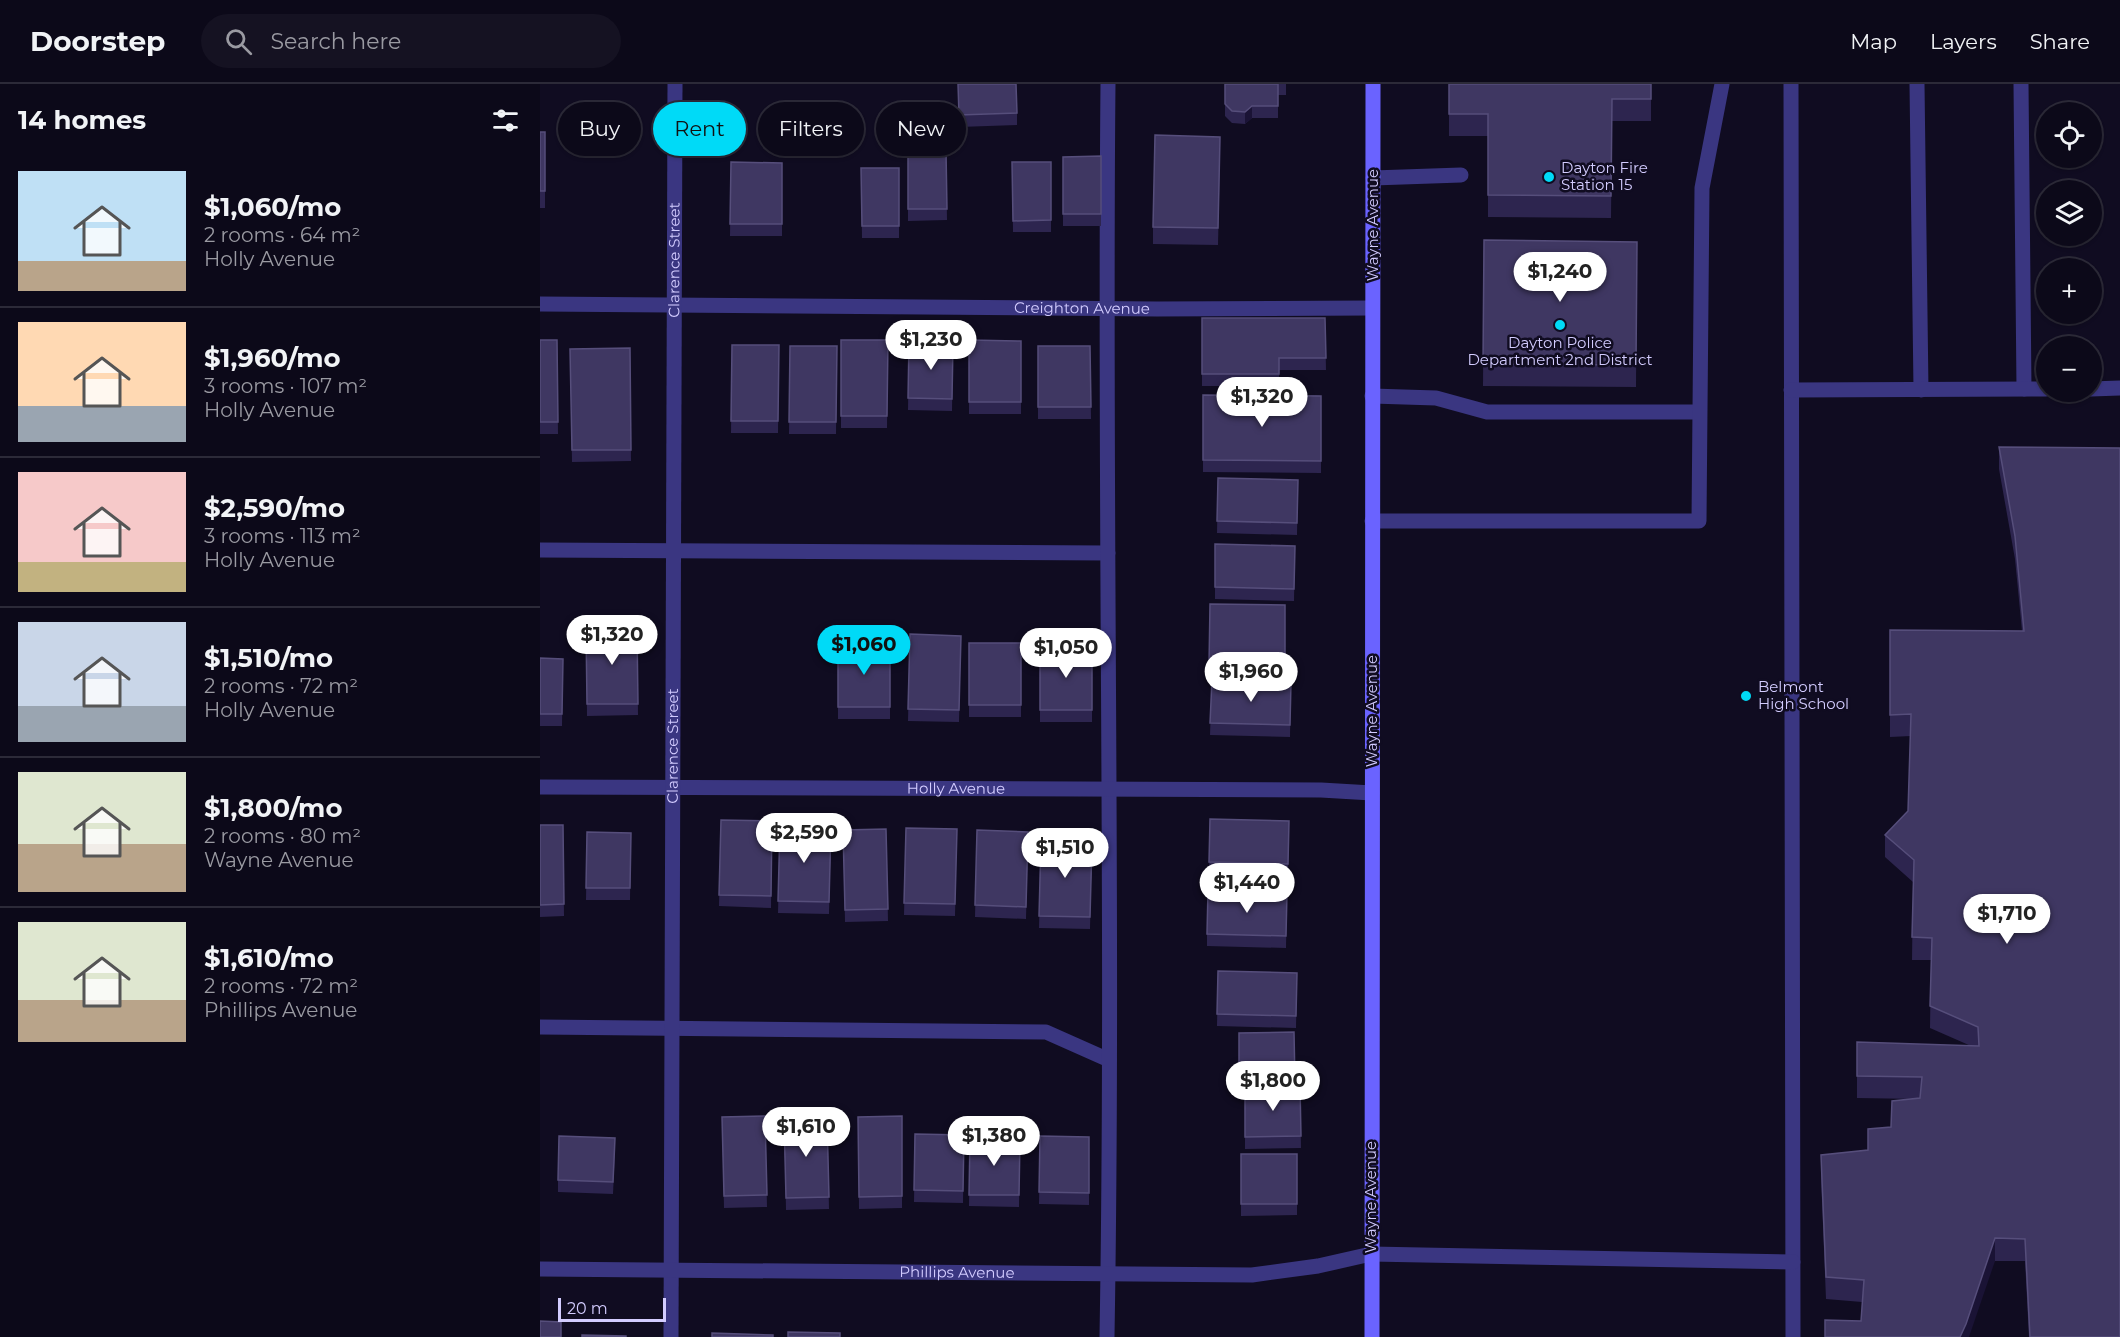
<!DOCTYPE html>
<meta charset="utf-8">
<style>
:root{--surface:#0c0919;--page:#151222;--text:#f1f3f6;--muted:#9a9aa2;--line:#2c2a38;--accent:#00daf7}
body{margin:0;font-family:Montserrat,sans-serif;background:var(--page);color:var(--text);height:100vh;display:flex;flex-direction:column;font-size:22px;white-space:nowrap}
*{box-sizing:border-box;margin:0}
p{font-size:20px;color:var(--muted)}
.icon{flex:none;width:33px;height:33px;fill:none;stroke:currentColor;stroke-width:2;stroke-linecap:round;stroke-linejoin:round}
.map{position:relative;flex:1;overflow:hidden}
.panel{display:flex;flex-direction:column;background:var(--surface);width:540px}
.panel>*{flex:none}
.guide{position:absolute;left:18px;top:18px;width:570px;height:54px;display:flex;gap:12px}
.tools{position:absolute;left:1496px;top:18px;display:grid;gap:12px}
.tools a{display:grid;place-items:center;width:66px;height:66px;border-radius:50%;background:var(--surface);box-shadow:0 2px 4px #0004,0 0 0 2px var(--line);font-size:30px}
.scale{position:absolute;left:18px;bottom:15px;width:108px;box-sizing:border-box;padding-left:6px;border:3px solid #d3ccff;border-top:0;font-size:16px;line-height:21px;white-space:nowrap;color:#d3ccff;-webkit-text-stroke:4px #100c21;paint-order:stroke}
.price{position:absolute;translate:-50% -51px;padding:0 14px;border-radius:21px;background:#fff;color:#222;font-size:20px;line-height:39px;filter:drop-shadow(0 2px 3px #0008)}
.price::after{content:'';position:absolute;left:50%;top:36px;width:18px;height:14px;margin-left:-9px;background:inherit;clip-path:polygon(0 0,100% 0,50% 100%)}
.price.on{background:var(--accent);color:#111}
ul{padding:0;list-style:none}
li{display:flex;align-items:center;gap:18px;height:150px;padding:0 18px}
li+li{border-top:2px solid var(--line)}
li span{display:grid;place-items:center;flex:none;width:168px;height:120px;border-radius:0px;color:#555}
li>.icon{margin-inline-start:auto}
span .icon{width:72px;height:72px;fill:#fffc;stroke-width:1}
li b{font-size:26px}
h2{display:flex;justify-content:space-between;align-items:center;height:72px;padding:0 18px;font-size:26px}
.chip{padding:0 21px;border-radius:27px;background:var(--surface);box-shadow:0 2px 4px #0004,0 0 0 2px var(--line);font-size:21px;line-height:54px}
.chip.on{background:var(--accent);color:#111}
header{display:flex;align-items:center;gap:36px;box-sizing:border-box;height:84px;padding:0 30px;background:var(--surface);border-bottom:2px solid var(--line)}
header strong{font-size:28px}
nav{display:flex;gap:33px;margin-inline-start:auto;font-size:21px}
.search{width:420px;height:54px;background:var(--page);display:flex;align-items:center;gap:15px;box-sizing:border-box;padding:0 21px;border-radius:33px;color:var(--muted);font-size:22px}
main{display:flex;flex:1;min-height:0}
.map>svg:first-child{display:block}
</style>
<header>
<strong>Doorstep</strong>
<div class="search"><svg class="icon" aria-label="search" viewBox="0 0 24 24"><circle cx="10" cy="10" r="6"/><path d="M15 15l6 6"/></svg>Search here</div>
<nav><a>Map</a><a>Layers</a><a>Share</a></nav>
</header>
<main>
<section class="panel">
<h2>14 homes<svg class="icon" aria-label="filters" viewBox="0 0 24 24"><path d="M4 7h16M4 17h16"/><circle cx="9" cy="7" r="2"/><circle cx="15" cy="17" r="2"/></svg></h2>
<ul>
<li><span style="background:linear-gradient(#bfe0f5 75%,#b9a48a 0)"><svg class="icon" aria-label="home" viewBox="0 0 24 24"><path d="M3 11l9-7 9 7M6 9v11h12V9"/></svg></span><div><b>$1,060/mo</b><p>2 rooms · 64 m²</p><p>Holly Avenue</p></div></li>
<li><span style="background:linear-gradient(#ffd9b3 70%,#9aa5b1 0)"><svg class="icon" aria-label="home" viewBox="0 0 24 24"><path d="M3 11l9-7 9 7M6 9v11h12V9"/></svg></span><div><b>$1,960/mo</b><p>3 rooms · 107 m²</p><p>Holly Avenue</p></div></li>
<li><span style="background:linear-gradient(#f6c9c9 75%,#c2b280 0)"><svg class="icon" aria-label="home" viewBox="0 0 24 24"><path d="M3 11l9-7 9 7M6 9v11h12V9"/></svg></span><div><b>$2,590/mo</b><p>3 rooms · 113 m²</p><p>Holly Avenue</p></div></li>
<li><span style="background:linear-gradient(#c9d6e8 70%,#9aa5b1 0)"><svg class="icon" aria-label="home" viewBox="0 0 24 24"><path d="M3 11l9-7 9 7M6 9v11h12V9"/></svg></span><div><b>$1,510/mo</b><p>2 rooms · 72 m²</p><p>Holly Avenue</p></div></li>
<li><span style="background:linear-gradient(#dfe7d0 60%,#b9a48a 0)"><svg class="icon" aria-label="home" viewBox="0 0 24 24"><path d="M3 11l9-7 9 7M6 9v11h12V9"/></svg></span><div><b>$1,800/mo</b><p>2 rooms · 80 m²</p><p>Wayne Avenue</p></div></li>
<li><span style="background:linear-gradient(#dfe7d0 65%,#b9a48a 0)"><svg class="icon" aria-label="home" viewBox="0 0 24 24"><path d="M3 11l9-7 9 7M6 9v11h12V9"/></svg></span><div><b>$1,610/mo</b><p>2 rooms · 72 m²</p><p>Phillips Avenue</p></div></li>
</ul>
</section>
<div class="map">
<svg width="1580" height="1253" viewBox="0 0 1580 1253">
<rect width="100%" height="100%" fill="#100c21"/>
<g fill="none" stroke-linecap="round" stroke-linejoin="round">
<g stroke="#3a3681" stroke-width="15">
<polyline points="1251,0 1253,1253"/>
<polyline points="1377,0 1381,306"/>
<polyline points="1481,0 1484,305"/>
<polyline points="833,94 921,91"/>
<polyline points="1551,305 1580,304"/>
<polyline points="1251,306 1506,305"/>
<polyline points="832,312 896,314 947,328 1159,328"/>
<polyline points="832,437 1159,437 1162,104 1182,0"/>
<polyline points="0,466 568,469"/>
<polyline points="0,943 506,948 569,976"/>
<polyline points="831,1170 1253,1178"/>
<path d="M567 1253C574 835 564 418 568 0"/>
</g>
<g stroke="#3a3681" stroke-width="15">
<path id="s1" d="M0 220 617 225 832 224"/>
<path id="s2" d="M0 703 781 706 832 709"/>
<path id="s3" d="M131 1253 135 0"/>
</g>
<path stroke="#3a3681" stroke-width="15" id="s4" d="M0 1185 712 1191 778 1182 831 1170"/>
<polyline stroke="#6a63ff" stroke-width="15" points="832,1253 833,0"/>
</g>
<g fill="#2d254f">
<polygon points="418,0 477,29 477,41 419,43"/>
<polygon points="685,0 746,0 746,11 738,11 738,34 712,34 705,40 692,39 685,32"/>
<polygon points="909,0 1111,0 1111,37 1072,37 1071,134 948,133 948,52 909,52"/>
<rect x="0" y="48" width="5" height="76"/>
<polygon points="368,67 406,67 407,136 368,137"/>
<polygon points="680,70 678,161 613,160 613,143"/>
<polygon points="561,72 561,142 523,142 523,73"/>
<polygon points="191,78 242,79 242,152 190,152"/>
<polygon points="472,78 511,78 511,148 473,148"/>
<polygon points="321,84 359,84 359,154 322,154"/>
<polygon points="944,156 1097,158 1096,303 943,302"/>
<polygon points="662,234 785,234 786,286 739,286 739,302 662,302"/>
<polygon points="0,256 17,256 18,350 0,350"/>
<polygon points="301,256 348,256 347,344 301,344"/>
<polygon points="429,256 481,257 481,330 429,330"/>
<polygon points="369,259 413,260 412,327 368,326"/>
<polygon points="192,261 239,261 238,349 191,349"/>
<polygon points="250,262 297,262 296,350 249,350"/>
<polygon points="498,262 550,262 551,335 498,335"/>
<polygon points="90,264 91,377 32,378 30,265"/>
<polygon points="663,311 781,312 781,389 663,388"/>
<polygon points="1459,363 1580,364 1580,1253 1489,1253 1485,1177 1455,1177 1321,1237 1322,1218 1286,1215 1281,1093 1281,1071 1328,1066 1378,1015 1317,1014 1317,958 1431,962 1390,944 1391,876 1372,876 1373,798 1345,773 1345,751 1368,727 1371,652 1350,653 1350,546 1482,547 1475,475 1459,385"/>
<polygon points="678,394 758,396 757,451 677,449"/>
<polygon points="675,460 755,462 754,517 675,515"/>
<polygon points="670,520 745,521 745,594 669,593"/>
<polygon points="46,545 97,545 98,631 47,632"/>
<polygon points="370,550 421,552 419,638 368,637"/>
<rect x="429" y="559" width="52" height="74"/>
<rect x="298" y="561" width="52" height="74"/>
<polygon points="500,564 552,565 552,638 500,638"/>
<polygon points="0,574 23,575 22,642 0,642"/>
<polygon points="672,596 751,598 750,653 670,651"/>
<polygon points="670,735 749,737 748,792 669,790"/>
<polygon points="181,736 232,737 231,824 179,822"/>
<polygon points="0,741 23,741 24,832 0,833"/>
<polygon points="240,742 291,743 289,830 238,829"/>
<polygon points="366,744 417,745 415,832 364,831"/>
<polygon points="346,745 348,837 305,838 303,746"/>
<polygon points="437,746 488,748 486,835 435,833"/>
<polygon points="47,748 91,749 90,816 46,816"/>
<polygon points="501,757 552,759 550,845 499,844"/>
<polygon points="747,809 746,864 667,862 667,850"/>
<polygon points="678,887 757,889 756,944 677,942"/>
<polygon points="754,948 755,1002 760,1002 761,1064 705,1065 705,1010 699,1011 699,949"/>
<polygon points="225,1032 227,1123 184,1124 182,1033"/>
<polygon points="362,1032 362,1124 319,1125 318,1033"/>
<polygon points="244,1034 287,1034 289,1125 246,1126"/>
<polygon points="375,1050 424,1051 423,1119 374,1118"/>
<polygon points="500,1052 549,1053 549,1121 499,1120"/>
<polygon points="430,1055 480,1056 479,1123 429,1122"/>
<polygon points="75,1066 73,1110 18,1108 18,1096"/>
<polygon points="701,1070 757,1070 757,1131 701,1132"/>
</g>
<g fill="#1a1335">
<polygon points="712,22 712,34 705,40 705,28"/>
<polygon points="1455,1154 1455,1177 1429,1253 1420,1253"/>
</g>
<g fill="#3f3762" stroke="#564e7b" stroke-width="1.5">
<polygon points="418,0 476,0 477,29 419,31"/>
<polygon points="685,0 738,0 738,22 712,22 705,28 692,27 685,20"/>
<polygon points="909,0 1111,0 1111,15 1072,15 1071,112 948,111 948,30 909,30"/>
<rect x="0" y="48" width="5" height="59"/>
<polygon points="615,51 680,53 678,144 613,143"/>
<polygon points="368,67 406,67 407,125 368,125"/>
<polygon points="561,72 561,130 523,130 523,73"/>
<polygon points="191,78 242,79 242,140 190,140"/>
<polygon points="472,78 511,78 511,136 473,137"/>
<polygon points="321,84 359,84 359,142 322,142"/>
<polygon points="944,156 1097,158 1096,281 943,280"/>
<polygon points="662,234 785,234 786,274 739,274 739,290 662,290"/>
<polygon points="0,256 17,256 18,338 0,338"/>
<polygon points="301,256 348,256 347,332 301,332"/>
<polygon points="429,256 481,257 481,318 429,318"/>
<polygon points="369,259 413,260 412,315 368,314"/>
<polygon points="192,261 239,261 238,337 191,337"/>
<polygon points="250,262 297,262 296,338 249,338"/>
<polygon points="498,262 550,262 551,323 498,323"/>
<polygon points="90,264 91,366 32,366 30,265"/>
<polygon points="663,311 781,312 781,377 663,376"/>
<polygon points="1459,363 1580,364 1580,1253 1490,1253 1485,1155 1455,1154 1426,1240 1420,1253 1285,1253 1285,1236 1321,1237 1324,1196 1286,1193 1281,1071 1328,1066 1328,1045 1351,1043 1352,1017 1380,1014 1382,993 1317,992 1317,958 1439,962 1438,943 1390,922 1392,854 1372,853 1374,776 1345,751 1368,727 1371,630 1350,631 1350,546 1484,547 1475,452"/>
<polygon points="678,394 758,396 757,439 677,437"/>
<polygon points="675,460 755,462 754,505 675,503"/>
<polygon points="670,520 745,521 745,582 669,581"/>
<polygon points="46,545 97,545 98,620 47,620"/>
<polygon points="370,550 421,552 419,626 368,625"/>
<rect x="429" y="559" width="52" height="62"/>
<rect x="298" y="561" width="52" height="62"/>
<polygon points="500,564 552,565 552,626 500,626"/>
<polygon points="0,574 23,575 22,630 0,630"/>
<polygon points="672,596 751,598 750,641 670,639"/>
<polygon points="670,735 749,737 748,780 669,778"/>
<polygon points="181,736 232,737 231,812 179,811"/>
<polygon points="0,741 23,741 24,820 0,821"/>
<polygon points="240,742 291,743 289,818 238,817"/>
<polygon points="366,744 417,745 415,820 364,819"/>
<polygon points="346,745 348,825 305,826 303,746"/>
<polygon points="437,746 488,748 486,823 435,821"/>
<polygon points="47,748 91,749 90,804 46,804"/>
<polygon points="501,757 552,759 550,833 499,832"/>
<polygon points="668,807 747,809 746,852 667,850"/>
<polygon points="678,887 757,889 756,932 677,930"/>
<polygon points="754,948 755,998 699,999 699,949"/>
<polygon points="760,1002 761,1052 705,1053 705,1003"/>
<polygon points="225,1032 227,1111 184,1112 182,1033"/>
<polygon points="362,1032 362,1112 319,1113 318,1033"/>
<polygon points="244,1034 287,1034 289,1113 246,1114"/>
<polygon points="375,1050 424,1051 423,1107 374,1106"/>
<polygon points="19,1052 75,1054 73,1098 18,1096"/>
<polygon points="500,1052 549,1053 549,1109 499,1108"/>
<polygon points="430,1055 480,1056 479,1111 429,1111"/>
<rect x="701" y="1070" width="56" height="50"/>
<polygon points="0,1237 21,1238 21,1253 0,1253"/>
<polygon points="248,1248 300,1249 300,1253 248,1253"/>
<polygon points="172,1249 233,1251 233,1253 172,1253"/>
<polygon points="42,1251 86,1252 86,1253 42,1253"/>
</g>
<g fill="#00daf7" stroke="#100c21" stroke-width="2">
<circle cx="1009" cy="93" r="6"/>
<circle cx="1020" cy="241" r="6"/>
<circle cx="1206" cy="612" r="6"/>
</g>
<g text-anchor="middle" stroke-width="5" stroke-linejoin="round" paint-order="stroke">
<g font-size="15" fill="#d3ccff" stroke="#100c21" text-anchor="start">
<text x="1021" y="89">Dayton Fire<tspan x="1021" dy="17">Station 15</tspan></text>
<text x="1020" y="264" text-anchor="middle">Dayton Police<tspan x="1020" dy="17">Department 2nd District</tspan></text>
<text x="1218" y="608">Belmont<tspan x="1218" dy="17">High School</tspan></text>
</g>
<g font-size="15" fill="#d3ccff" stroke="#100c21">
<text transform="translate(833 141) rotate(-90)" y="5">Wayne Avenue</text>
<text dy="5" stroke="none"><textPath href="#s3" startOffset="1077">Clarence Street</textPath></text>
<text dy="5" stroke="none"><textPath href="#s1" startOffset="542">Creighton Avenue</textPath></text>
<text transform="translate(832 627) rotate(-90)" y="5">Wayne Avenue</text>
<text dy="5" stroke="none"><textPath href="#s3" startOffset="591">Clarence Street</textPath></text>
<text dy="5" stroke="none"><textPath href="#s2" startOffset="416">Holly Avenue</textPath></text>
<text transform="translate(831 1113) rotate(-90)" y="5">Wayne Avenue</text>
<text dy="5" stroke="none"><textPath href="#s4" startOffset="417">Phillips Avenue</textPath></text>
</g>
</g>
</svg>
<div class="tools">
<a><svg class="icon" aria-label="locate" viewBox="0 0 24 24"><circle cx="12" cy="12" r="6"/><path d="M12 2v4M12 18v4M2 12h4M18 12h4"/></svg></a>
<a><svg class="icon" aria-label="layers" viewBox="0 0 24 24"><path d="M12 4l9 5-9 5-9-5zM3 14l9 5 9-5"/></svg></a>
<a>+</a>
<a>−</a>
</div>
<div class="scale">20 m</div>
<b class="price" style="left:1020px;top:219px">$1,240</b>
<b class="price" style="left:391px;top:287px">$1,230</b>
<b class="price" style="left:722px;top:344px">$1,320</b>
<b class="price" style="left:72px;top:582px">$1,320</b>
<b class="price on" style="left:324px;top:592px">$1,060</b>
<b class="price" style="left:526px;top:595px">$1,050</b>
<b class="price" style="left:711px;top:619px">$1,960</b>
<b class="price" style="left:264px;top:780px">$2,590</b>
<b class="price" style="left:525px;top:795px">$1,510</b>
<b class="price" style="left:707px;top:830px">$1,440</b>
<b class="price" style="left:1467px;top:861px">$1,710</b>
<b class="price" style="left:733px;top:1028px">$1,800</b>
<b class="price" style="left:266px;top:1074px">$1,610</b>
<b class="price" style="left:454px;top:1083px">$1,380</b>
<div class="guide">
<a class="chip">Buy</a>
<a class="chip on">Rent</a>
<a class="chip">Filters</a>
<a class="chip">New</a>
</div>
</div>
</main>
